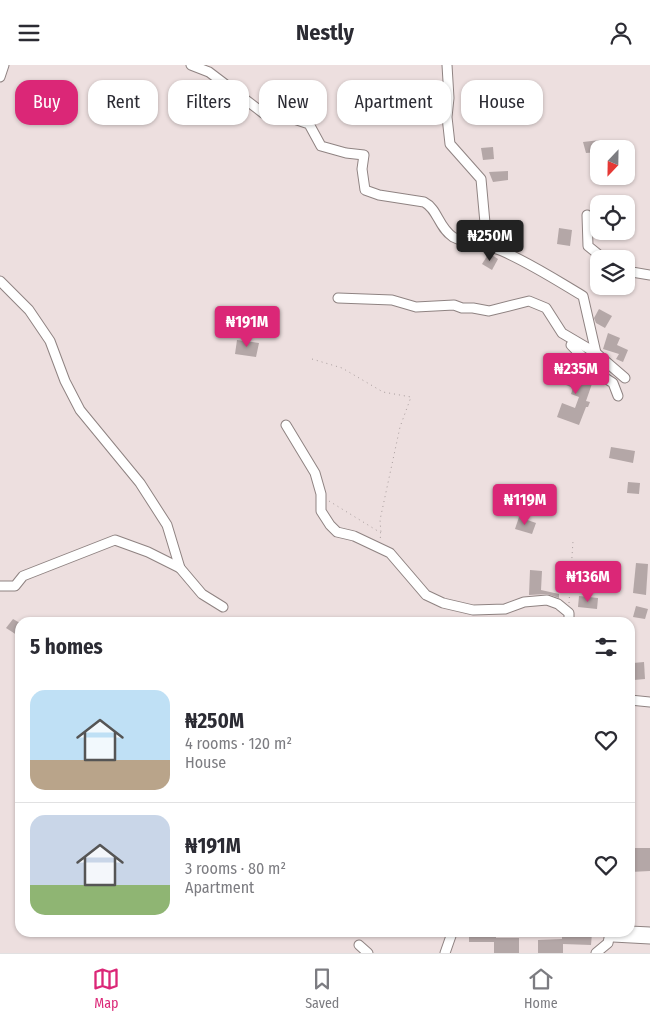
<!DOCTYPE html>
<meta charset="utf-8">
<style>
:root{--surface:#fff;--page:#f7f7f7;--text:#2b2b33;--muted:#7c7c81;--line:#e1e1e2;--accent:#db2777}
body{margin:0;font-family:"Fira Sans Condensed",sans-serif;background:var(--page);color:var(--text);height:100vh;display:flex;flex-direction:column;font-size:19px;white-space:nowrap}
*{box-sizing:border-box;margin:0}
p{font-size:16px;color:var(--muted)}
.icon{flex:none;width:28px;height:28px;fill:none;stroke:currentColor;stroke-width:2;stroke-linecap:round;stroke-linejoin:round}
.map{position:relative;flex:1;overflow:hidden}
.side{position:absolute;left:15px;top:552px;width:620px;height:320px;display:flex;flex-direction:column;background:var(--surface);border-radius:15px;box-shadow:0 1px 4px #0004}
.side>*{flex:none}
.banner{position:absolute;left:15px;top:15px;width:620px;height:45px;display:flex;gap:10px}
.needle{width:32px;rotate:202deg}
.fabs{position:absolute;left:590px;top:75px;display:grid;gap:10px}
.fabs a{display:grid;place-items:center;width:45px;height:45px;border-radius:10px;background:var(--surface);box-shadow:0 1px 4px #0004;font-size:25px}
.price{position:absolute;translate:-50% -42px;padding:0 11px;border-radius:5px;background:var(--accent);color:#fff;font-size:16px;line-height:32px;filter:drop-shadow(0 1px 2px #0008)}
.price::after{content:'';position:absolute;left:50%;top:30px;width:15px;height:11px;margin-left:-8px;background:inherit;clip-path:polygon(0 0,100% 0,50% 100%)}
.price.active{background:#222;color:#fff}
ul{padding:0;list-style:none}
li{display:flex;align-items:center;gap:15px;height:125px;padding:0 15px}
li+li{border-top:1px solid var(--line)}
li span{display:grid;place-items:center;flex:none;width:140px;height:100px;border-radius:15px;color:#555}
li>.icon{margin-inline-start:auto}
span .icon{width:60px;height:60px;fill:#fffc;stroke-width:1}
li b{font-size:21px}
h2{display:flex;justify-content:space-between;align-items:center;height:60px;padding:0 15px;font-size:21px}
.tag{padding:0 18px;border-radius:15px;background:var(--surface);box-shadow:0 1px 4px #0004;font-size:18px;line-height:45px}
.tag.active{background:var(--accent);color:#fff}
header{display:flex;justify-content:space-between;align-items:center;height:65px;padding:0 15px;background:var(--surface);font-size:22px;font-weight:700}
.tab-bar{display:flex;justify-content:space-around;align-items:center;height:70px;border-top:1px solid var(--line);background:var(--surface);font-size:14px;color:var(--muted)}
.tab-bar a{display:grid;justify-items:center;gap:2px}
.tab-bar .active{color:var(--accent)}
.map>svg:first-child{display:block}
</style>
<header><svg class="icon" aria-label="menu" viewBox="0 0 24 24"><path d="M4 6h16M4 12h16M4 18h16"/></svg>Nestly<svg class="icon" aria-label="person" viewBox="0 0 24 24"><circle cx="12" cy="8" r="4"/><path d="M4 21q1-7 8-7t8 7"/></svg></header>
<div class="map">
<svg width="650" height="888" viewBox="0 0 650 888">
<rect width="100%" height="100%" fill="#eddfdf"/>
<g fill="#b4a7a7">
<polygon points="600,75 602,84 599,84 599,87 586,88 583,77"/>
<polygon points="493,82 494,94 483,95 481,83"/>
<polygon points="508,106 508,115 493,117 489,107"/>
<polygon points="559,163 572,165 570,181 557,179"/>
<polygon points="489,188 498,194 492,205 482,199"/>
<polygon points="599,244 612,251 605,263 596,258 594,253"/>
<polygon points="608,268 620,273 617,280 628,285 623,297 616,294 619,289 603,284"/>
<polygon points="237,275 259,278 256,292 235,289"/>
<polygon points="563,301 580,309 581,305 589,308 594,313 586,336 590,337 588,342 586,342 579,360 557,352 562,338 575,343 579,332 571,329 573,323 566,320 568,313 560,310"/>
<polygon points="611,382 635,386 633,398 609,393"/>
<polygon points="628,417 640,418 639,429 627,428"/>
<polygon points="519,452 536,458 532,469 515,464"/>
<polygon points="636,498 648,499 646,530 633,528"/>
<polygon points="530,505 542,506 541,525 559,529 559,533 547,529 529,530"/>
<polygon points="579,531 598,533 597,544 578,542"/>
<polygon points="636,541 648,544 645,554 633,552"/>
<polygon points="13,554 20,558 20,572 6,563"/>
<polygon points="644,597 645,614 634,615 633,598"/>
<polygon points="630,783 650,783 650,806 630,807"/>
<polygon points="469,868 496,868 496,873 519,873 519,888 494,888 494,877 469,877"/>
<polygon points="562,868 592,868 591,880 563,879 563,888 538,888 538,875 562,874"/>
</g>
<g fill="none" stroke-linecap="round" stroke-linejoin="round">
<defs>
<g id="minor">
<path d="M191 0 209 7 263 48 288 52 309 59 321 81 346 88 364 90 362 104 365 125 379 130 424 137C438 144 438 162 453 172 468 180 486 179 502 186 530 198 556 215 583 231L596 288"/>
<polyline points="447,0 449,33 447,52 450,79 481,114 487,180"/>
<polyline points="0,12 4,0"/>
<polyline points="587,150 588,181 604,194"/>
<polyline points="626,206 650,210"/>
<polyline points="0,216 29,245 50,276 65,316 80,345 140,418 167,460 180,503 202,529 223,542"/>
<polyline points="338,233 392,235 416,242 454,240 462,243 473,243 489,246 529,236 546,243 562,268 596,288 625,313"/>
<polyline points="571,280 599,309 613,318 618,331"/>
<polyline points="286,360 315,408 321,429 321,446 330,460 337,467 354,471 390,488 426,530 443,538 473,545 505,544 524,537 547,535 558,539 569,548 569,558"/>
<polyline points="0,521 15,521 23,511 115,475 148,487 180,503"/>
<polyline points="630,635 650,637"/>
<polyline points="630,866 650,867"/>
<polyline points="613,872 650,874"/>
<polyline points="359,880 368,888"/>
<polyline points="445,888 452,868"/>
<polyline points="596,888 608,878 609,873"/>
</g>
</defs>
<use href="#minor" stroke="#8f8382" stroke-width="11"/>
<g stroke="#a89d9d" stroke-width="1" stroke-dasharray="1 4" stroke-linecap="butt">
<polyline points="312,294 342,303 383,327 411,332 400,362 380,455 381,468"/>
<polyline points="329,436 381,468 380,475"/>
<polyline points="569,538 573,476"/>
</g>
<use href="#minor" stroke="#fff" stroke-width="9"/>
</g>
</svg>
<div class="fabs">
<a><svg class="needle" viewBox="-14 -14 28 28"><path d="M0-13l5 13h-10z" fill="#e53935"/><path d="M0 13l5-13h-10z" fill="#7c7c81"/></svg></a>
<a><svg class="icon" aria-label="locate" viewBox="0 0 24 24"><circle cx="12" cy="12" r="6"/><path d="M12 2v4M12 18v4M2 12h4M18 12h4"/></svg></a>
<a><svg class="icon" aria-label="layers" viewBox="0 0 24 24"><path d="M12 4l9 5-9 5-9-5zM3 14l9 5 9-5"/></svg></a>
</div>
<b class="price active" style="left:490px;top:197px">₦250M</b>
<b class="price" style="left:247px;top:283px">₦191M</b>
<b class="price" style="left:576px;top:330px">₦235M</b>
<b class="price" style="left:525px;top:461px">₦119M</b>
<b class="price" style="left:588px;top:538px">₦136M</b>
<div class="banner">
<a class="tag active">Buy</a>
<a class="tag">Rent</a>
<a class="tag">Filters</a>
<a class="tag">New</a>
<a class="tag">Apartment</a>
<a class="tag">House</a>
</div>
<section class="side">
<h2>5 homes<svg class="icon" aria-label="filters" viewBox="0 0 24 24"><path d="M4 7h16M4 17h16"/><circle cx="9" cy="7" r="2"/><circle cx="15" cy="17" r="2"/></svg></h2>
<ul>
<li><span style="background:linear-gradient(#bfe0f5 70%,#b9a48a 0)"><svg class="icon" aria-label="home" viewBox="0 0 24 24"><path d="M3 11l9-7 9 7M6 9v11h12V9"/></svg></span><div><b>₦250M</b><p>4 rooms · 120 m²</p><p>House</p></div><svg class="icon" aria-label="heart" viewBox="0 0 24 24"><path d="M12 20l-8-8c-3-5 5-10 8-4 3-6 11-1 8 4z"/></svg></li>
<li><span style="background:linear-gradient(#c9d6e8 70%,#8fb573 0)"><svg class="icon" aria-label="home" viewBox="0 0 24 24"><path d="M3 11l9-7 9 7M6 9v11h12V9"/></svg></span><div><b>₦191M</b><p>3 rooms · 80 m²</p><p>Apartment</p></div><svg class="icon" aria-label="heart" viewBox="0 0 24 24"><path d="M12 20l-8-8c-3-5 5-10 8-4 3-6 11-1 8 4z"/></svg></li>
</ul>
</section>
</div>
<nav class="tab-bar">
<a class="active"><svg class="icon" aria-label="map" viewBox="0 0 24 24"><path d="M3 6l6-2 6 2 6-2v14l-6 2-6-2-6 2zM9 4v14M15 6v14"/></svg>Map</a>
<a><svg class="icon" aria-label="saved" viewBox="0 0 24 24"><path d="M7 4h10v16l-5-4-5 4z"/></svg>Saved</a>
<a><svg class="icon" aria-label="home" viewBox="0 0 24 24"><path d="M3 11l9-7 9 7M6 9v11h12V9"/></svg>Home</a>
</nav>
